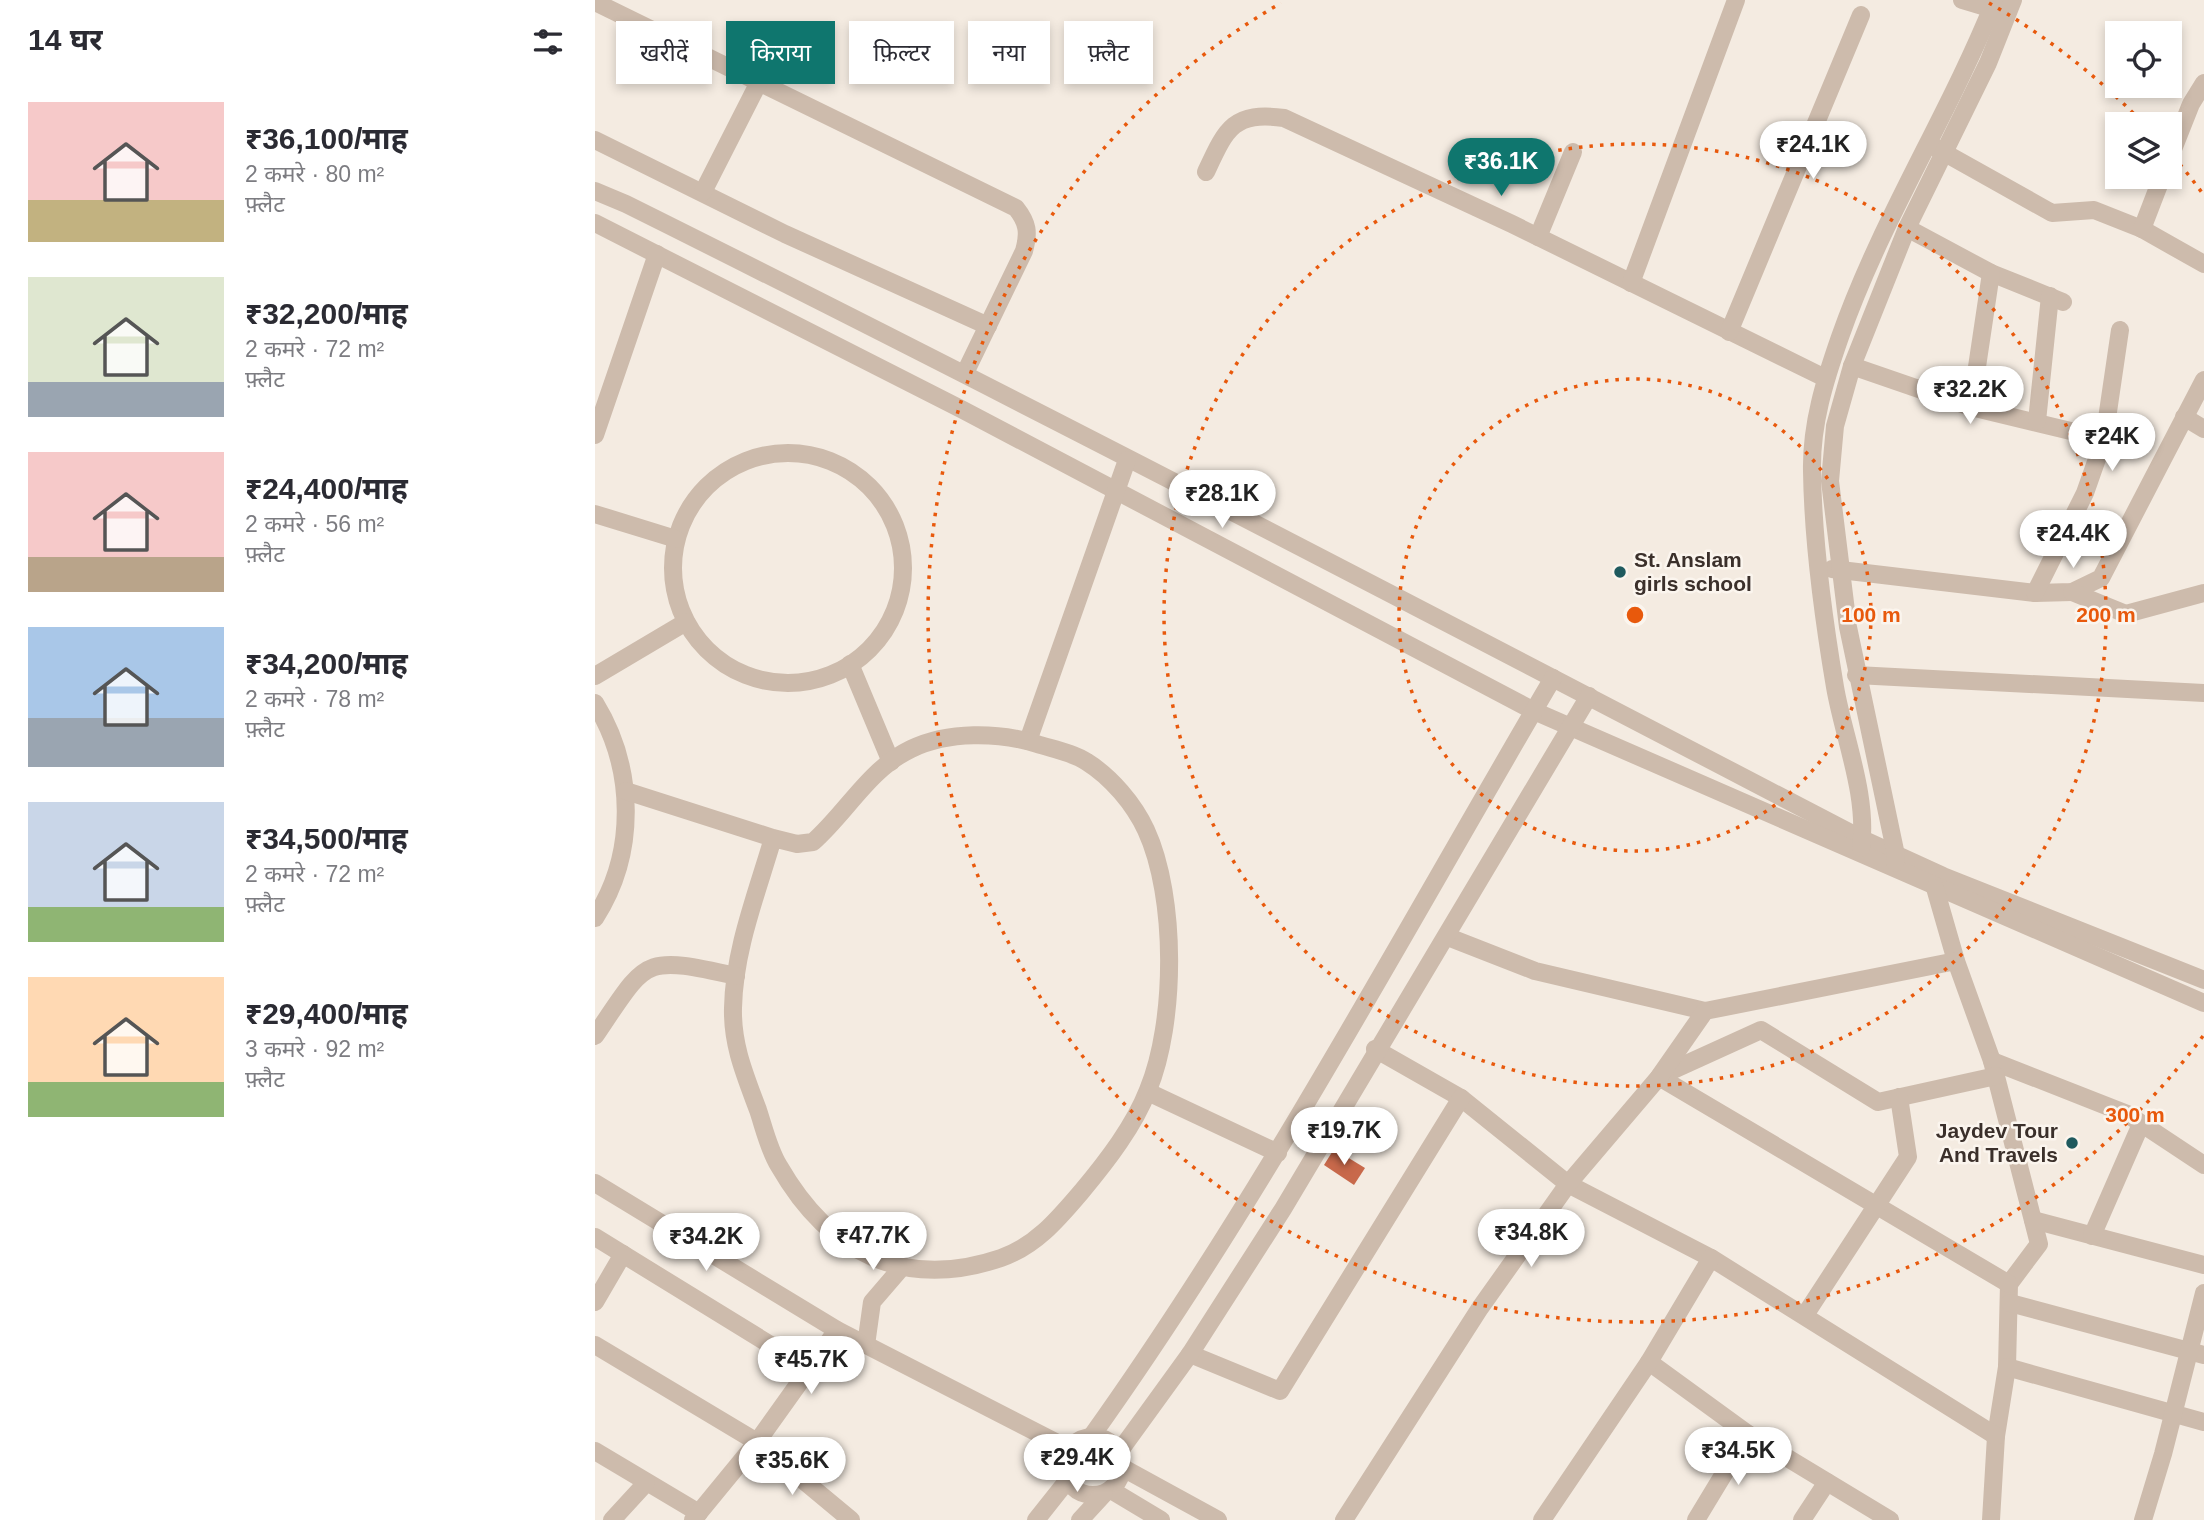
<!DOCTYPE html>
<html lang="hi">
<meta charset="utf-8">
<style>
:root{--surface:#fff;--page:#f7f7f7;--text:#2b2b33;--muted:#7c7c81;--accent:#0f766e}
body{margin:0;font-family:Helvetica,"Noto Sans Devanagari",sans-serif;background:var(--page);color:var(--text);height:100vh;display:flex;flex-direction:column;font-size:26px;white-space:nowrap}
*{box-sizing:border-box;margin:0}
p{font-size:23px;color:var(--muted)}
.icon{flex:none;width:38px;height:38px;fill:none;stroke:currentColor;stroke-width:2;stroke-linecap:round;stroke-linejoin:round}
.map{position:relative;flex:1;overflow:hidden}
.sheet{display:flex;flex-direction:column;background:var(--surface);width:595px}
.sheet>*{flex:none}
.hud{position:absolute;left:21px;top:21px;width:665px;height:63px;display:flex;gap:14px}
.controls{position:absolute;left:1510px;top:21px;display:grid;gap:14px}
.controls a{display:grid;place-items:center;width:77px;height:77px;border-radius:0px;background:var(--surface);box-shadow:0 4px 10px #0003;font-size:35px}
.price{position:absolute;translate:-50% -60px;padding:0 16px;border-radius:24px;background:#fff;color:#222;font-size:23px;line-height:46px;filter:drop-shadow(0 2px 4px #0008)}
.price::after{content:'';position:absolute;left:50%;top:42px;width:21px;height:16px;margin-left:-10px;background:inherit;clip-path:polygon(0 0,100% 0,50% 100%)}
.price.active{background:var(--accent);color:#fff}
ul{padding:0;list-style:none}
li{display:flex;align-items:center;gap:21px;height:175px;padding:0 28px}
li span{display:grid;place-items:center;flex:none;width:196px;height:140px;border-radius:0px;color:#555}
li>.icon{margin-inline-start:auto}
span .icon{width:84px;height:84px;fill:#fffc;stroke-width:1}
li b{font-size:30px}
h2{display:flex;justify-content:space-between;align-items:center;height:84px;padding:0 28px;font-size:30px}
.pill{padding:0 24px;border-radius:0px;background:var(--surface);box-shadow:0 4px 10px #0003;font-size:24px;line-height:63px}
.pill.active{background:var(--accent);color:#fff}
main{display:flex;flex:1;min-height:0}
.map>svg:first-child{display:block}
</style>
<main>
<section class="sheet">
<h2>14 घर<svg class="icon" aria-label="filters" viewBox="0 0 24 24"><path d="M4 7h16M4 17h16"/><circle cx="9" cy="7" r="2"/><circle cx="15" cy="17" r="2"/></svg></h2>
<ul>
<li><span style="background:linear-gradient(#f6c9c9 70%,#c2b280 0)"><svg class="icon" aria-label="home" viewBox="0 0 24 24"><path d="M3 11l9-7 9 7M6 9v11h12V9"/></svg></span><div><b>₹36,100/माह</b><p>2 कमरे · 80 m²</p><p>फ़्लैट</p></div></li>
<li><span style="background:linear-gradient(#dfe7d0 75%,#9aa5b1 0)"><svg class="icon" aria-label="home" viewBox="0 0 24 24"><path d="M3 11l9-7 9 7M6 9v11h12V9"/></svg></span><div><b>₹32,200/माह</b><p>2 कमरे · 72 m²</p><p>फ़्लैट</p></div></li>
<li><span style="background:linear-gradient(#f6c9c9 75%,#b9a48a 0)"><svg class="icon" aria-label="home" viewBox="0 0 24 24"><path d="M3 11l9-7 9 7M6 9v11h12V9"/></svg></span><div><b>₹24,400/माह</b><p>2 कमरे · 56 m²</p><p>फ़्लैट</p></div></li>
<li><span style="background:linear-gradient(#a9c7e8 65%,#9aa5b1 0)"><svg class="icon" aria-label="home" viewBox="0 0 24 24"><path d="M3 11l9-7 9 7M6 9v11h12V9"/></svg></span><div><b>₹34,200/माह</b><p>2 कमरे · 78 m²</p><p>फ़्लैट</p></div></li>
<li><span style="background:linear-gradient(#c9d6e8 75%,#8fb573 0)"><svg class="icon" aria-label="home" viewBox="0 0 24 24"><path d="M3 11l9-7 9 7M6 9v11h12V9"/></svg></span><div><b>₹34,500/माह</b><p>2 कमरे · 72 m²</p><p>फ़्लैट</p></div></li>
<li><span style="background:linear-gradient(#ffd9b3 75%,#8fb573 0)"><svg class="icon" aria-label="home" viewBox="0 0 24 24"><path d="M3 11l9-7 9 7M6 9v11h12V9"/></svg></span><div><b>₹29,400/माह</b><p>3 कमरे · 92 m²</p><p>फ़्लैट</p></div></li>
</ul>
</section>
<div class="map">
<svg width="1609" height="1520" viewBox="0 0 1609 1520">
<rect width="100%" height="100%" fill="#f4ebe1"/>
<polygon fill="#c8694b" points="739,1149 770,1168 759,1185 729,1165"/>
<g fill="none" stroke-linecap="round" stroke-linejoin="round">
<g stroke="#cdbbac" stroke-width="18">
<polyline points="1367,0 1407,12"/>
<path d="M0 2 421 208C433 223 434 233 429 251L370 373"/>
<polyline points="0,140 190,234 393,326"/>
<polyline points="1341,148 1457,213 1499,210 1547,229 1609,264"/>
<polyline points="1575,157 1596,104 1609,83"/>
<path d="M611 172C631 129 638 111 689 118L917 224 1230 378"/>
<path d="M0 191 31 204C445 410 856 625 1267 839L1348 876 1609 980"/>
<polyline points="108,192 165,80"/>
<polyline points="0,223 368,410 939,711 1609,1003"/>
<polyline points="1312,228 1396,273 1468,302"/>
<polyline points="1547,229 1567,177"/>
<polyline points="943,237 978,152"/>
<polyline points="1036,283 1141,0"/>
<polyline points="1134,332 1266,15"/>
<polyline points="1257,366 1376,407 1509,439"/>
<polyline points="1376,407 1396,273"/>
<polyline points="1589,417 1609,429"/>
<polyline points="1442,421 1455,296"/>
<polyline points="0,435 62,254"/>
<circle cx="193" cy="568" r="115"/>
<polyline points="0,514 81,539"/>
<polyline points="1237,569 1440,593 1477,592 1506,578 1609,380"/>
<polyline points="1477,592 1531,614 1609,593"/>
<polyline points="1440,593 1490,493 1509,439 1525,330"/>
<polyline points="255,664 296,762"/>
<polyline points="1261,675 1609,693"/>
<polyline points="0,676 91,622"/>
<path d="M0 703C40 768 42 853 0 918"/>
<polyline points="433,741 532,460"/>
<path d="M31 791 178 838 202 844 218 842C252 812 274 769 316 749 353 731 404 732 442 744 458 749 479 753 492 762 516 777 539 804 551 830 582 897 581 1023 553 1090 539 1126 512 1161 487 1191 464 1218 441 1246 406 1258 309 1291 234 1253 184 1166 174 1150 169 1128 163 1110 150 1075 137 1045 138 1008 139 950 162 893 178 838"/>
<path d="M1266 848C1273 795 1249 739 1240 687 1228 616 1218 542 1217 471 1216 424 1230 380 1245 337 1286 220 1354 115 1400 0"/>
<polyline points="1300,863 1301,855 1253,627 1235,481 1240,426 1257,366 1312,228 1393,63 1418,0"/>
<polyline points="1340,888 1361,961 1397,1061 1444,1244 1414,1284 1412,1367 1401,1436 1396,1520"/>
<polyline points="853,937 940,971 1110,1011 1361,961"/>
<path d="M0 1036C53 958 46 955 141 976"/>
<polyline points="780,1049 866,1098 973,1184 1116,1258 1401,1436"/>
<polyline points="1397,1061 1532,1114 1609,1165"/>
<polyline points="1067,1075 1166,1030 1283,1102 1401,1076"/>
<polyline points="1064,1077 1414,1284"/>
<polyline points="553,1092 683,1153"/>
<polyline points="0,1183 242,1330 474,1449"/>
<polyline points="1438,1220 1609,1265"/>
<polyline points="1497,1236 1546,1124"/>
<polyline points="0,1237 213,1368"/>
<polyline points="0,1302 28,1254"/>
<polyline points="1415,1303 1609,1355"/>
<polyline points="1210,1315 1313,1157 1304,1097"/>
<polyline points="0,1345 162,1442 256,1520"/>
<polyline points="271,1345 277,1302 308,1266"/>
<polyline points="595,1354 685,1391 866,1098"/>
<polyline points="1054,1362 1153,1434 1295,1520"/>
<polyline points="1412,1367 1609,1422"/>
<circle cx="498" cy="1466" r="29"/>
<path d="M496 1437C668 1196 808 933 958 678"/>
<polyline points="0,1451 104,1513"/>
<polyline points="524,1452 595,1354 688,1209 994,696"/>
<polyline points="528,1468 623,1520"/>
<polyline points="516,1490 566,1520"/>
<polyline points="17,1520 51,1483"/>
<polyline points="98,1520 162,1442 242,1330"/>
<polyline points="441,1520 472,1481"/>
<polyline points="485,1520 509,1494"/>
<polyline points="749,1520 885,1308 973,1184 1064,1077 1110,1011"/>
<polyline points="947,1520 1054,1362 1116,1258"/>
<polyline points="1101,1520 1153,1434"/>
<polyline points="1207,1520 1232,1482"/>
<polyline points="1548,1520 1568,1454 1609,1293"/>
</g>
</g>
<g fill="none" stroke="#e8590c" stroke-width="3.5" stroke-dasharray="3.5 7">
<circle cx="1040" cy="615" r="236"/>
<circle cx="1040" cy="615" r="471"/>
<path d="M1608 1036A707 707 0 1 1 686 3M1394 3A707 707 0 0 1 1549 124M1578 156A707 707 0 0 1 1608 194"/>
</g>
<g fill="#1f5a5e" stroke="#fbf5ee" stroke-width="2.5">
<circle cx="1025" cy="572" r="7"/>
<circle cx="1477" cy="1143" r="7"/>
</g>
<g text-anchor="middle" stroke-width="5" stroke-linejoin="round" paint-order="stroke">
<g font-size="21" font-weight="bold" fill="#3b302b" stroke="#fbf5ee" text-anchor="start">
<text x="1039" y="567">St. Anslam<tspan x="1039" dy="24">girls school</tspan></text>
<text x="1463" y="1138" text-anchor="end">Jaydev Tour<tspan x="1463" dy="24">And Travels</tspan></text>
</g>
</g>
<circle cx="1040" cy="615" r="10" fill="#e8590c" stroke="#fbf5ee" stroke-width="3.5"/>
<g font-size="21" text-anchor="middle" font-weight="bold" fill="#e8590c" stroke="#fbf5ee" stroke-width="5" stroke-linejoin="round" paint-order="stroke">
<text x="1276" y="622">100 m</text>
<text x="1511" y="622">200 m</text>
<text x="1540" y="1122">300 m</text>
</g>
</svg>
<div class="controls">
<a><svg class="icon" aria-label="locate" viewBox="0 0 24 24"><circle cx="12" cy="12" r="6"/><path d="M12 2v4M12 18v4M2 12h4M18 12h4"/></svg></a>
<a><svg class="icon" aria-label="layers" viewBox="0 0 24 24"><path d="M12 4l9 5-9 5-9-5zM3 14l9 5 9-5"/></svg></a>
</div>
<b class="price" style="left:1218px;top:181px">₹24.1K</b>
<b class="price active" style="left:906px;top:198px">₹36.1K</b>
<b class="price" style="left:1375px;top:426px">₹32.2K</b>
<b class="price" style="left:1517px;top:473px">₹24K</b>
<b class="price" style="left:627px;top:530px">₹28.1K</b>
<b class="price" style="left:1478px;top:570px">₹24.4K</b>
<b class="price" style="left:749px;top:1167px">₹19.7K</b>
<b class="price" style="left:936px;top:1269px">₹34.8K</b>
<b class="price" style="left:278px;top:1272px">₹47.7K</b>
<b class="price" style="left:111px;top:1273px">₹34.2K</b>
<b class="price" style="left:216px;top:1396px">₹45.7K</b>
<b class="price" style="left:1143px;top:1487px">₹34.5K</b>
<b class="price" style="left:482px;top:1494px">₹29.4K</b>
<b class="price" style="left:197px;top:1497px">₹35.6K</b>
<div class="hud">
<a class="pill">खरीदें</a>
<a class="pill active">किराया</a>
<a class="pill">फ़िल्टर</a>
<a class="pill">नया</a>
<a class="pill">फ़्लैट</a>
</div>
</div>
</main>
